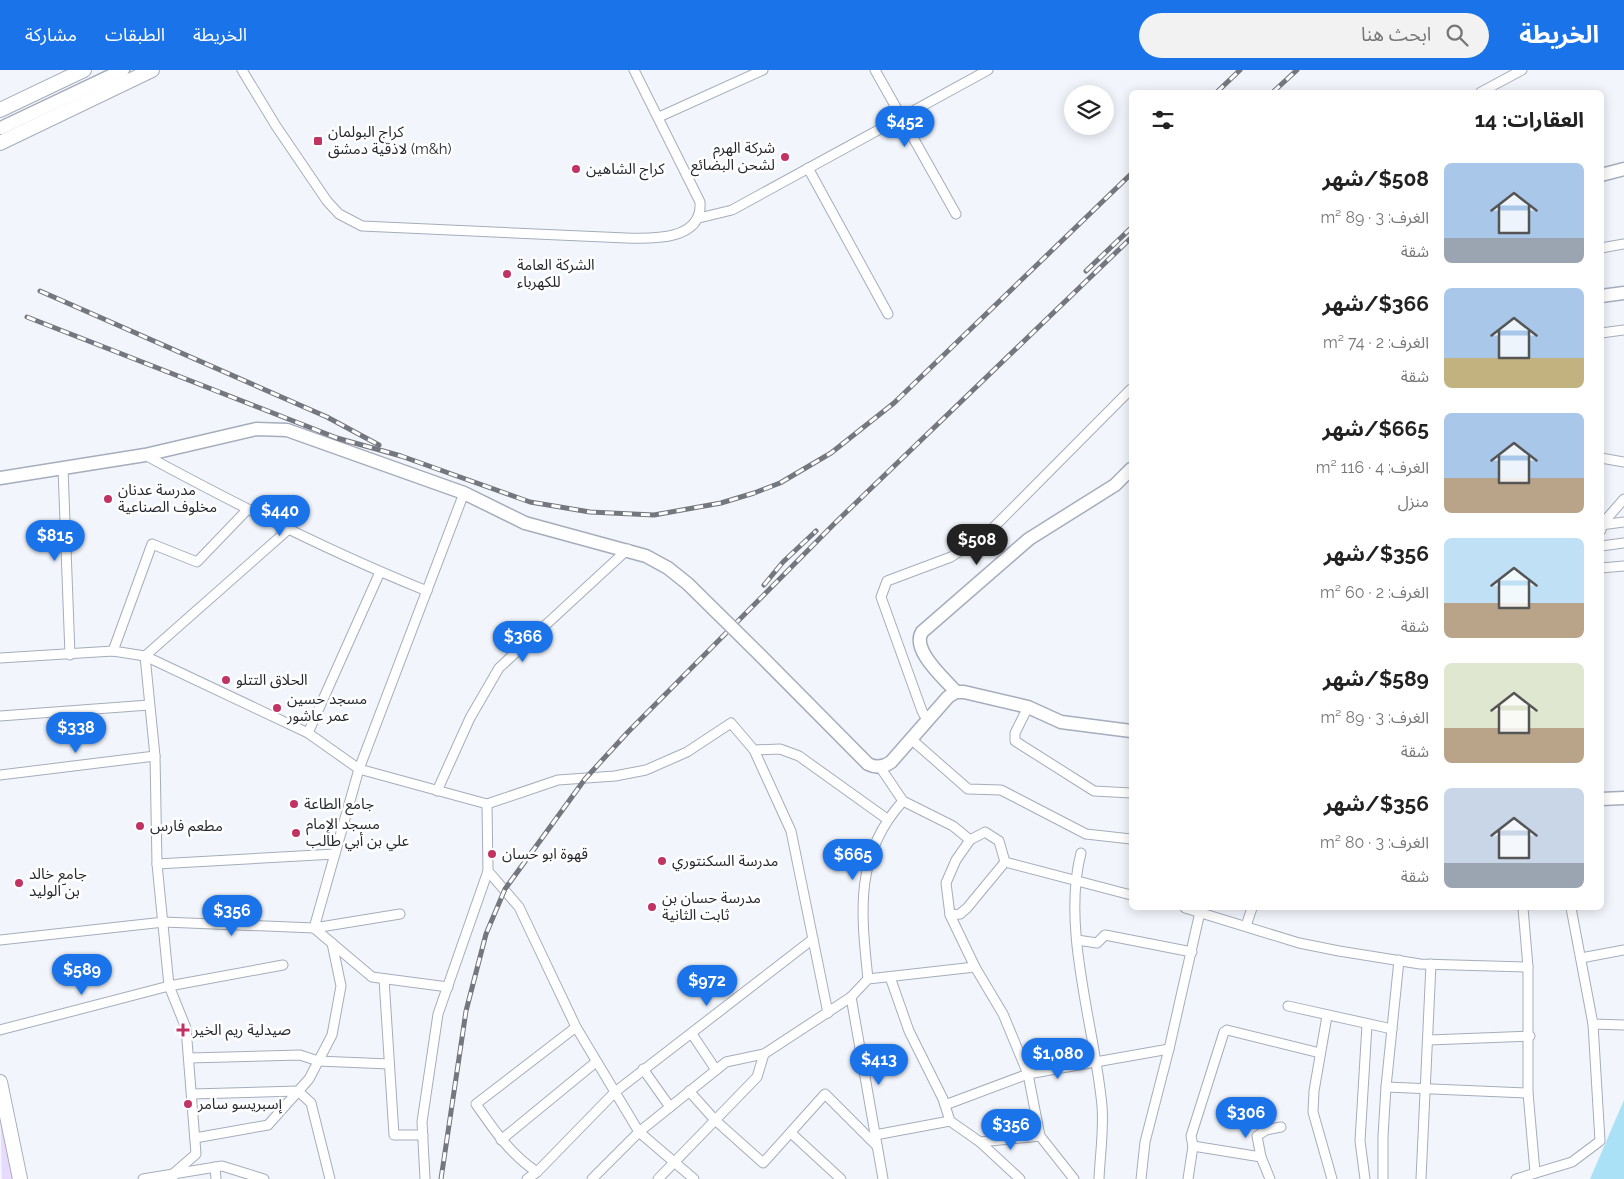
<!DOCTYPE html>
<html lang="ar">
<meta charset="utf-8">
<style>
:root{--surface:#fff;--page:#f2f2f2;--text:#222;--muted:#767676;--accent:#1a73e8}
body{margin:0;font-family:Raleway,"Noto Sans Arabic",sans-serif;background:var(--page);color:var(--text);direction:rtl;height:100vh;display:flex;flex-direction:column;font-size:19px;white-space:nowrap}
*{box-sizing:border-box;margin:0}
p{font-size:16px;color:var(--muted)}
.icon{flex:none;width:28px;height:28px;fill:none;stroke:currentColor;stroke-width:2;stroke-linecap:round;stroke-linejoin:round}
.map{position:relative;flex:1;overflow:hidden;direction:ltr}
.sheet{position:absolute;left:1129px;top:20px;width:475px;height:820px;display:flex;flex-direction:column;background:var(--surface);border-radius:8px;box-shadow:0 2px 12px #0003;direction:rtl}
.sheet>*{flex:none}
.tools{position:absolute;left:1064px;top:15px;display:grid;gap:10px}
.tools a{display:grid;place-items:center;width:50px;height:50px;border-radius:50%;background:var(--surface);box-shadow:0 2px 12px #0003;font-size:25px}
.price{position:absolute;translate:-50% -42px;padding:0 11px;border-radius:18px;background:var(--accent);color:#fff;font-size:16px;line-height:32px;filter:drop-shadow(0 1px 2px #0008)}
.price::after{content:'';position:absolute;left:50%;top:30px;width:15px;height:11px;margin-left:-8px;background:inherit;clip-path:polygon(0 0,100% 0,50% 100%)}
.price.current{background:#222;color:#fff}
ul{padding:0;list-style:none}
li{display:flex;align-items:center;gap:15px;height:125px;padding:0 20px}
li span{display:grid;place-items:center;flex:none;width:140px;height:100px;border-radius:8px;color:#555}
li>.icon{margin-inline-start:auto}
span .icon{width:60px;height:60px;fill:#fffc;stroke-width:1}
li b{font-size:21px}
h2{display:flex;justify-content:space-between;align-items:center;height:60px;padding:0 20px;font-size:21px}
header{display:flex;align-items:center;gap:30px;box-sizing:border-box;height:70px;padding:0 25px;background:var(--accent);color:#fff}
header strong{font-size:24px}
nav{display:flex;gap:28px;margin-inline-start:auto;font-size:18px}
.search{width:350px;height:45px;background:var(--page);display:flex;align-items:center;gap:12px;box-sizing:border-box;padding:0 18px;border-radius:28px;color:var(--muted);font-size:19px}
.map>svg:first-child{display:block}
</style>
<header>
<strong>الخريطة</strong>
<div class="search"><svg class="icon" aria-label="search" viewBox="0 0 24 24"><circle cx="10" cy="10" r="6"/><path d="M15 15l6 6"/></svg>ابحث هنا</div>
<nav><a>الخريطة</a><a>الطبقات</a><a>مشاركة</a></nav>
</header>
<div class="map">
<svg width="1624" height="1109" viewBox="0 0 1624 1109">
<rect width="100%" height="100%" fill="#f2f6fc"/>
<polygon fill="#e8dafc" points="0,1037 13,1109 2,1109"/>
<polygon fill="#aae1f6" points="1624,1030 1624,1109 1590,1109"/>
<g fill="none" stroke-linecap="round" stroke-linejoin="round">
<defs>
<g id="street">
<path d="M242 0 276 56 327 131 339 144 362 156 626 168C654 169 703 170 700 132L634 0"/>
<polyline points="875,0 956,144"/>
<polyline points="1481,22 1522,0"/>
<polyline points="659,47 763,0"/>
<polyline points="808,98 888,244"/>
<polyline points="699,148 732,140 988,0"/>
<polyline points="1601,178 1624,174"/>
<polyline points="1601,263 1624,260"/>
<path d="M145 385C237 435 330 482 427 521"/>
<polyline points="1601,388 1624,392"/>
<polyline points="63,398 70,585"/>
<polyline points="1601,455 1624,452"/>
<polyline points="1601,460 1602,454 1624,429"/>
<polyline points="1601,476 1624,473"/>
<polyline points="1601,498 1624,496"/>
<polyline points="113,581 152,474 197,492 247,440"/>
<polyline points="0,588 113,581 145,586 308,663 359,699 487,734 558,710 615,706 646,700 687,682 731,653 754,680 791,761 828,943"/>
<polyline points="1028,637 1015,663 1015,671 1094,721 1131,723"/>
<polyline points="0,646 149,635"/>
<polyline points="927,650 922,641 881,527 887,511 951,487 989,462 1131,319"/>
<polyline points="308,663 380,502"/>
<polyline points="911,669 968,719 1001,720 1086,764 1131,769"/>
<polyline points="754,680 780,679 799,686 887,749"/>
<polyline points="880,697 903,731 953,756 970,770 956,790 946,813 950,845 975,897 1003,944 1028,1004 1040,1066 1074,1109"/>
<polyline points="0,705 155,686"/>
<polyline points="437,721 470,648 499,598 628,479"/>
<polyline points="487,734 488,801 519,837 576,957 639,1062 694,1109"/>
<polyline points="970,770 985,762 999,771 1005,792 1131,825"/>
<path d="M1081 783C1061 859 1095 958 1102 1036 1104 1060 1100 1085 1099 1109"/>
<polyline points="157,794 335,784"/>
<polyline points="1185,838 1299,873 1339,881 1420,894 1528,897"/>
<polyline points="1523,838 1528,897 1528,1023 1535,1102"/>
<polyline points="400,844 314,858 359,699 464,423"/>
<polyline points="950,845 960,844 967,838 1005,792"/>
<polyline points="1246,856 1252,838"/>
<polyline points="0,870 164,852 314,858 372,907 448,917"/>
<polyline points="1077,870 1097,873 1105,865 1192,882"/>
<polyline points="1581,888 1624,880"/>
<polyline points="890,907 909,961 943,1029 950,1051"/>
<polyline points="384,909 394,1065 423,1065"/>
<path d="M868 909C861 842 854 785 903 731"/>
<polyline points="851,927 883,1109"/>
<polyline points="1288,936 1392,959"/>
<polyline points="1327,946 1314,1021 1313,1042 1332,1109"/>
<polyline points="1593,954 1624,955"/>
<polyline points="0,960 169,916 283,895"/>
<polyline points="692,964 716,1000"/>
<polyline points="1429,970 1530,966"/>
<polyline points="189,988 300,985 318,991 389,994"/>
<polyline points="643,999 670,1037"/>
<polyline points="1386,1017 1399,890"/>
<polyline points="689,1021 715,1050 763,1093 825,1024 877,1076"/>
<polyline points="192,1024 298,1021 311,1033 330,1109"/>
<polyline points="945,1035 1028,1004 1169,979"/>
<polyline points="791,1063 841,1109"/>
<polyline points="875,1065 950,1051 980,1072 1020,1109"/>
<polyline points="195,1068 268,1055 309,1009 332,965 341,916 332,873"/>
<polyline points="501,1070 596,992"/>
<polyline points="980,1072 1040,1066"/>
<polyline points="1193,1076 1261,1087"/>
<polyline points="215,1097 216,1109"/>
<path d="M537 1102C510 1084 494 1060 476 1034L576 957"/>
<polyline points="143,1109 222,1096 264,1109"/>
<polyline points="173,1109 173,1104 196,1084 186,958 169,916 157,794 155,686 145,586 290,458"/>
<polyline points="425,1109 422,1052 438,944 488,801"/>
<polyline points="527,1109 537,1102 615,1022 813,869"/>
<polyline points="592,1109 639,1062 726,992 764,984 851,927 868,909 975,897"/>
<polyline points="658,1109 757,1007 764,984"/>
<polyline points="1141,1109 1145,1072 1169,979 1200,842"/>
<polyline points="1188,1109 1193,1076 1191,1066 1224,962 1227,960 1320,983"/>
<polyline points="1270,1109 1261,1087 1257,1066 1266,1060 1281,1057"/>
<polyline points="1365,1109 1360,1071 1367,955"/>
<polyline points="1383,1109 1383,1066 1386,1017 1528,1023"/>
<polyline points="1421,1109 1431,894"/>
<polyline points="1516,1109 1572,1092 1600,1071 1593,954 1571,838"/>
</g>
<g id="secondary">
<polyline points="1,58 123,0"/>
<polyline points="1601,105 1624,99"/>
<polyline points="1601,226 1624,223"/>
<polyline points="0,408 145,385 256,359 287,360 464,423 525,453 646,486 668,498 688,514"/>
<path d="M761 586 868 694C876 698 884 697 891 692L948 627 956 622H964L1028 637 1061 652 1131 661"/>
<path d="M956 622C944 608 911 580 922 562L1029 469 1115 415 1131 399"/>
<polyline points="1601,729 1624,728"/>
</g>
<g id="primary">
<polyline points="0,40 84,0"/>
<polyline points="0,73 152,0"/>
<polyline points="0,1012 20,1109"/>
</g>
</defs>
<use href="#street" stroke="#a5adbc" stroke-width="11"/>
<use href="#secondary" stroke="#a5adbc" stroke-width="15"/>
<use href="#primary" stroke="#a5adbc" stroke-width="16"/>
<use href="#street" stroke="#fff" stroke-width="9"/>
<use href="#secondary" stroke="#fff" stroke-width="12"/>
<use href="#primary" stroke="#fff" stroke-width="14"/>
<defs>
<g id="rail">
<polyline points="1217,22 1240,0"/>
<polyline points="1273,22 1297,0"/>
<polyline points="1086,201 1131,158"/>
<polyline points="40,221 327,347 379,375"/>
<polyline points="27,247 337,368 401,386 530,432 590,442 654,445 721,433 754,423 780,413 831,383 894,333 1131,104"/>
<polyline points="764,515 783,492 816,461"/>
<polyline points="441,1109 466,941 486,864 505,819 585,709 628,662 835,453 1131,168"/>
</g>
</defs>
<use href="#rail" stroke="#74777d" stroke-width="5"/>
<use href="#rail" stroke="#fff" stroke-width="3" stroke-dasharray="9" stroke-linecap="butt"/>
<defs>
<polyline id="secondary-bridge" points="688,514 761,586"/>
</defs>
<use href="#secondary-bridge" stroke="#a5adbc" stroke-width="15" stroke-linecap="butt"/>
<use href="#secondary-bridge" stroke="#fff" stroke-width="12"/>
</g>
<g fill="#c03363" stroke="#fff" stroke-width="2">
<rect x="313" y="66" width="10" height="10" rx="2.5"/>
<circle cx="785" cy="87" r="5"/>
<circle cx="576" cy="99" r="5"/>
<circle cx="507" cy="204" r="5"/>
<circle cx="108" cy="429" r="5"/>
<circle cx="226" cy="610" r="5"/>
<circle cx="277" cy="638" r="5"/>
<circle cx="294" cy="734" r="5"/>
<circle cx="140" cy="756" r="5"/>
<circle cx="296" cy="763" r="5"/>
<circle cx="492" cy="784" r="5"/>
<circle cx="662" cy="791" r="5"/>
<circle cx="19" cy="813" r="5"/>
<circle cx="652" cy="837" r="5"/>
<path d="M180.5 952.5h5v5h5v5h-5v5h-5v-5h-5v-5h5z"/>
<circle cx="188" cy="1034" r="5"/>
</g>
<g text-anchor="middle" stroke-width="5" stroke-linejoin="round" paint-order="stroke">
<g font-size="15" fill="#25282e" stroke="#fff" text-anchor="start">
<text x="328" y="67">كراج البولمان<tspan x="328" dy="17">لاذقية دمشق (m&amp;h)</tspan></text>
<text x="775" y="83" text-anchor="end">شركة الهرم<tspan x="775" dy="17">لشحن البضائع</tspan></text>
<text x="586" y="104">كراج الشاهين</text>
<text x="517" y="200">الشركة العامة<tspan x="517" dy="17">للكهرباء</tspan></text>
<text x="118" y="425">مدرسة عدنان<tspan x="118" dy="17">مخلوف الصناعية</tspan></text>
<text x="236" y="615">الحلاق التتلو</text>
<text x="287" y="634">مسجد حسين<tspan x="287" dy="17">عمر عاشور</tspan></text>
<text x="304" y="739">جامع الطاعة</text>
<text x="306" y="759">مسجد الإمام<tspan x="306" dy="17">علي بن أبي طالب</tspan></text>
<text x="150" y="761">مطعم فارس</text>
<text x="502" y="789">قهوة ابو حسان</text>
<text x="672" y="796">مدرسة السكنتوري</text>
<text x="29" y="809">جامع خالد<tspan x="29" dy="17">بن الوليد</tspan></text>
<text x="662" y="833">مدرسة حسان بن<tspan x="662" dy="17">ثابت الثانية</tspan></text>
<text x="193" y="965">صيدلية ريم الخير</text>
<text x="198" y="1039">إسبريسو سامر</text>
</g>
</g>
</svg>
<div class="tools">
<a><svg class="icon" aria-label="layers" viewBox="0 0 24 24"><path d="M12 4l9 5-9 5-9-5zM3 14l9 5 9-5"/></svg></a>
</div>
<b class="price" style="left:905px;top:78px">$452</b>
<b class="price" style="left:280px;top:467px">$440</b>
<b class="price" style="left:55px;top:492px">$815</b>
<b class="price current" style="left:977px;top:496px">$508</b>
<b class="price" style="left:523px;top:593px">$366</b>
<b class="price" style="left:76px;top:684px">$338</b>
<b class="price" style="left:853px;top:811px">$665</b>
<b class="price" style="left:232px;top:867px">$356</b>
<b class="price" style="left:82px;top:926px">$589</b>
<b class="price" style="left:707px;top:937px">$972</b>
<b class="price" style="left:1058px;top:1010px">$1,080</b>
<b class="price" style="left:879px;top:1016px">$413</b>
<b class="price" style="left:1246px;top:1069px">$306</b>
<b class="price" style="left:1011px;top:1081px">$356</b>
<section class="sheet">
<h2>العقارات: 14<svg class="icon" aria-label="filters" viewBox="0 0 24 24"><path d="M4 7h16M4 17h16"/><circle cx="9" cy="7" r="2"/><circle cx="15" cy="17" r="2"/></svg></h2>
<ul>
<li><span style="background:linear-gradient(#a9c7e8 75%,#9aa5b1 0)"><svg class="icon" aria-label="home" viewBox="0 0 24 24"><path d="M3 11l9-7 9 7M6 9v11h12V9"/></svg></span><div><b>$508/شهر</b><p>الغرف: 3 · 89 m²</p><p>شقة</p></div></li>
<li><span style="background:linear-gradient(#a9c7e8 70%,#c2b280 0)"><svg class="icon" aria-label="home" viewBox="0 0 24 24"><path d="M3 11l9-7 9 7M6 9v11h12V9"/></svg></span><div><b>$366/شهر</b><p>الغرف: 2 · 74 m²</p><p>شقة</p></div></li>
<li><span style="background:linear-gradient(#a9c7e8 65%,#b9a48a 0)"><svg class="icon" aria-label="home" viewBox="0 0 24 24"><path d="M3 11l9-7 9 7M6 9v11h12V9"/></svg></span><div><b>$665/شهر</b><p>الغرف: 4 · 116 m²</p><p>منزل</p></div></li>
<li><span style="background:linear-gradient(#bfe0f5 65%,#b9a48a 0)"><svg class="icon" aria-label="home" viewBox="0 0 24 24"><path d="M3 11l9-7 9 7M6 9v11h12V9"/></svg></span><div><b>$356/شهر</b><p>الغرف: 2 · 60 m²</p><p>شقة</p></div></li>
<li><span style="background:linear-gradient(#dfe7d0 65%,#b9a48a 0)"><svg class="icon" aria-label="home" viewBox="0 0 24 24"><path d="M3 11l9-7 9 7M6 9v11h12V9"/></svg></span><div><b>$589/شهر</b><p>الغرف: 3 · 89 m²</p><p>شقة</p></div></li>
<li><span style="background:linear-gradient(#c9d6e8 75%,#9aa5b1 0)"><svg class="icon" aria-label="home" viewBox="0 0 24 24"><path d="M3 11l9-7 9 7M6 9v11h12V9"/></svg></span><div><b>$356/شهر</b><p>الغرف: 3 · 80 m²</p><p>شقة</p></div></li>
</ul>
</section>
</div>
